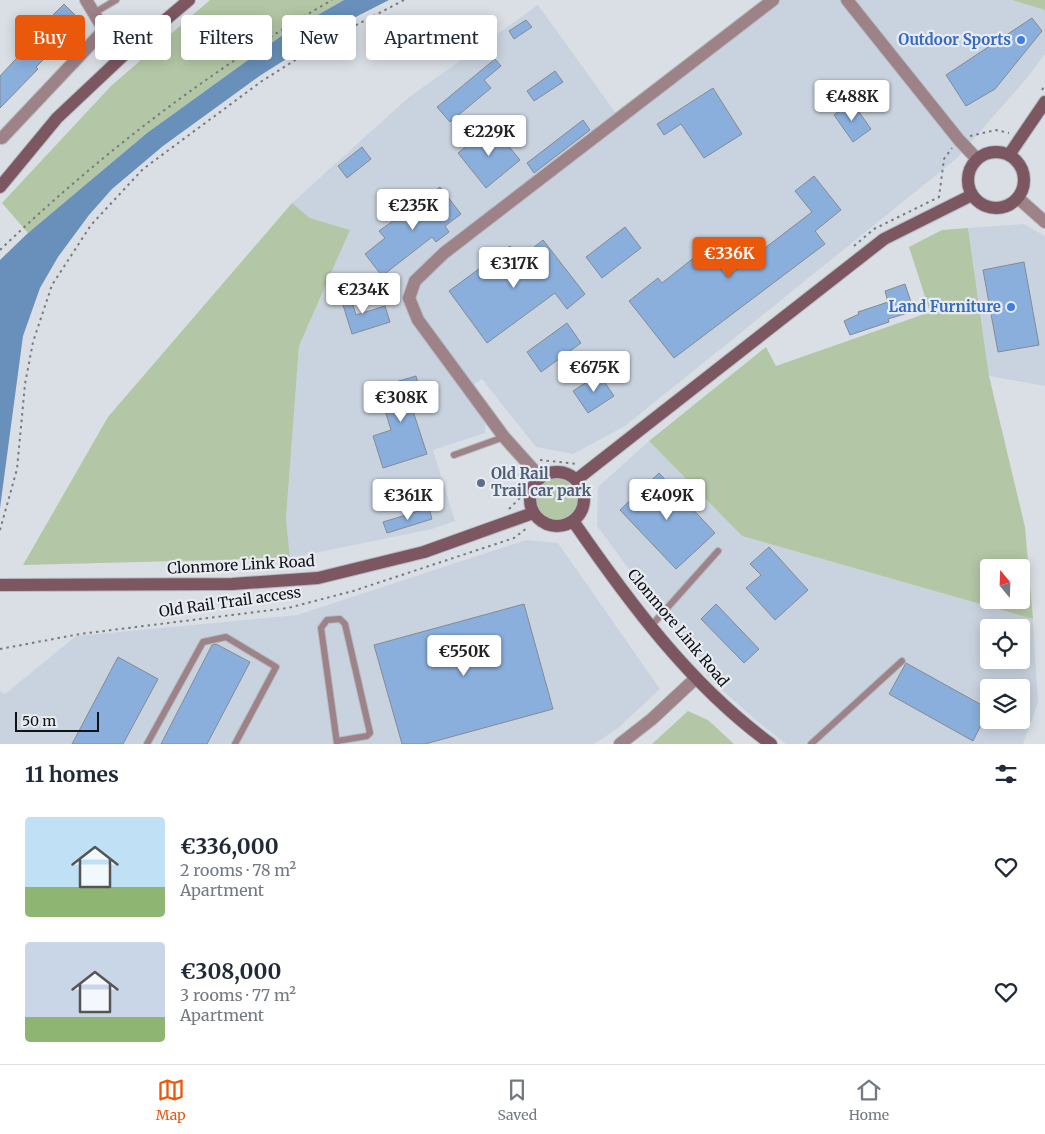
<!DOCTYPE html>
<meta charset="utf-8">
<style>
:root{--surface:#fff;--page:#f2f2f3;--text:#1f2937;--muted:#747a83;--line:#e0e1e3;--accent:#ea580c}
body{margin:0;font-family:Merriweather,serif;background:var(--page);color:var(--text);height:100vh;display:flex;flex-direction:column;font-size:19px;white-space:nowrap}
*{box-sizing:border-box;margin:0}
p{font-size:16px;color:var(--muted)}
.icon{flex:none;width:28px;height:28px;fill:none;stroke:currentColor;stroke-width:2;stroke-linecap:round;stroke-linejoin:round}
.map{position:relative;height:744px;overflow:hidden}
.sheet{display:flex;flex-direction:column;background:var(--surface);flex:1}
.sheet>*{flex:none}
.hud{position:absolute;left:15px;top:15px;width:500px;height:45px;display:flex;gap:10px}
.needle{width:32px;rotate:341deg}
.buttons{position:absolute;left:980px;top:559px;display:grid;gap:10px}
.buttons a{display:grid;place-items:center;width:50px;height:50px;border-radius:5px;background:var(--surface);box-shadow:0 2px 12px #0003;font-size:25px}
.scale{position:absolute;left:15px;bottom:12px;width:84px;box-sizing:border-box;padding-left:5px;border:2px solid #121315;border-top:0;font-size:14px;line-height:18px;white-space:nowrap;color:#121315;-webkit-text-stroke:4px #e8ecf2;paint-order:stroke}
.price{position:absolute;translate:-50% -42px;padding:0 11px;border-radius:5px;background:#fff;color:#222;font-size:16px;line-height:32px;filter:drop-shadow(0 1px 2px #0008)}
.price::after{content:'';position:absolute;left:50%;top:30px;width:15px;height:11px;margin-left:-8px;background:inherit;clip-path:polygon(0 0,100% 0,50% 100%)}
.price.active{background:var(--accent);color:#fff}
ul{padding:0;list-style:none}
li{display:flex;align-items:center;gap:15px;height:125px;padding:0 25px}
li span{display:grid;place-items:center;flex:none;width:140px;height:100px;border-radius:5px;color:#555}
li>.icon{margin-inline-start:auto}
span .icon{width:60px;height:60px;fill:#fffc;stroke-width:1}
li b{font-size:21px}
h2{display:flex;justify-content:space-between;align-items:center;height:60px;padding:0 25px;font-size:21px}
.tag{padding:0 18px;border-radius:5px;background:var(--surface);box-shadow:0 2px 12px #0003;font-size:18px;line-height:45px}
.tag.active{background:var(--accent);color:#fff}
.dock{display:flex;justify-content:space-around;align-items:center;height:70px;border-top:1px solid var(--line);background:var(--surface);font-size:14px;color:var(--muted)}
.dock a{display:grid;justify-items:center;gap:2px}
.dock .active{color:var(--accent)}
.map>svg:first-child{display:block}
</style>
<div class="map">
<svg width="1045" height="744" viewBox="0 0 1045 744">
<rect width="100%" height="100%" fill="#dadfe5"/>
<g fill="#c9d3df" fill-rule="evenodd">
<polygon points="765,0 1012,0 1045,10 1045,54 1027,78 956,159 625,426 573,454 536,447 482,379 464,390 486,416 485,433 433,450 455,521 432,529 290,558 286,519 299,346 350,230 310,218 292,203 408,98 538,5 615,112"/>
<polygon points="1024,224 1045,236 1045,386 989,376 968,228"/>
<path d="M649 441 742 536 1033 619 1038 702 1023 744H786L758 722 712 681 597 526 598 487ZM989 628H1021V660H989ZM989 688H1021V720H989Z"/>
<polygon points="526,540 558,543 660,689 617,729 594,744 0,744 0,691 5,694 76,636 297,615"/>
</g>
<g fill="#b3c7a6" fill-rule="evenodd">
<polygon points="210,0 344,0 284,34 147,133 28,233 2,203 111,86"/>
<polygon points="1012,0 1045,0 1045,10"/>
<polygon points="292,203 310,218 350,230 299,346 286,519 290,558 23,565 108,417"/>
<path d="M968 228 989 376 1025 527 1033 619 742 536 649 441 766 347 776 366 930 312 909 247 942 230ZM989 568H1021V600H989Z"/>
<circle cx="557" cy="499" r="21"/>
<polygon points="688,711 708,720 734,744 652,744"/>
</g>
<polygon fill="#6890ba" points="344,0 389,0 340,25 261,75 163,146 112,189 89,215 58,257 40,288 23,336 0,508 0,260 28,233 147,133 284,34"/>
<g fill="#8aafdd" stroke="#868a90">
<polygon points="64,4 79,19 64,35 66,37 36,67 38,69 0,108 0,76 54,18 52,16"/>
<polygon points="1032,18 1042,31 995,89 966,106 946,75"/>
<polygon points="526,20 532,27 514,39 509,31"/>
<polygon points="495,59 501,66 484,80 491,88 450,122 437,107"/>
<polygon points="555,71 563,82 534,101 527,91"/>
<polygon points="713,88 742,134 704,158 681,124 664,135 657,124"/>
<polygon points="852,102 871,129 853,142 834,115"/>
<polygon points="583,120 590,130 534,173 527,163"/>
<polygon points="492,126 520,160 486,188 458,153"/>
<polygon points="362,147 371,159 347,178 338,166"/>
<polygon points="814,176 841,210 815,231 825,244 674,358 629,301 658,278 662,283 705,249 727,277 812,212 795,191"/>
<polygon points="440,187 461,214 445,226 449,232 436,242 432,237 382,276 365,254 385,238 379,231"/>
<polygon points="625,227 641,248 602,278 586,257"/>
<polygon points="543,240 585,294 567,309 555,293 487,343 449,291 510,246 519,259"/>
<polygon points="1024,262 1039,345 998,352 983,270"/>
<polygon points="905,284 914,311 888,319 889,322 850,335 844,321 859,314 858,312 888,302 885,291"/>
<polygon points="348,289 356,315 385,306 390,322 352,334 339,292"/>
<polygon points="567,323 581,343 541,372 527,352"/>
<polygon points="599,374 614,396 588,413 573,391"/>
<polygon points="416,376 424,404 412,408 427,454 383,468 373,436 391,430 378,387"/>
<polygon points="659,473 715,533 676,569 620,510"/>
<polygon points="429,508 432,519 387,533 383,522"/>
<polygon points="769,547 808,590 775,620 746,588 761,575 750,564"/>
<polygon points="524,604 553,709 425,744 402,744 374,645"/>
<polygon points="716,604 759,649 744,663 701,619"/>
<polygon points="216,644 250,662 207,744 161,744 212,645"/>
<polygon points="118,657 158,679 123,744 72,744"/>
<polygon points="906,663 989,709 973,741 889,694"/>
</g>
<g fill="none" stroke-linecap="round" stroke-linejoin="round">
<defs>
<g id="lane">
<polyline points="94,13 116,0"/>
<polyline points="454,455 504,437"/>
<polyline points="651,626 718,551"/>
<polyline points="337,741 367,736 370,733 345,624 340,619 327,620 321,628 335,729 337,744"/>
<polyline points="147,744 203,642 226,637 276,667 235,744"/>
<polyline points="811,744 902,661"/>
</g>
<g id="street">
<polyline points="86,0 104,30 125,54"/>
<polyline points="847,0 959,140 977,159"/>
<polyline points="2,138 104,30"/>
<polyline points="1018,198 1045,222"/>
<polyline points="540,477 504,437 418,320 409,298 415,281 444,253 773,0"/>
<polyline points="620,744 652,719 696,678"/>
</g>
<g id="secondary">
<circle cx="996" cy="180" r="28"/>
<polyline points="1009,155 1045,102"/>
<polyline points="0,187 57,118 125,54 189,0"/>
<circle cx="557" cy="499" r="27"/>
<polyline points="576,480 884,239 972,195"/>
<path d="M573 521C629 602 690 685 771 744"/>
<polyline points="0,585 232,584 318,578 424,552 533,513"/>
</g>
</defs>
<use href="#lane" stroke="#b6bac0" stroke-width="8"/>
<use href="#street" stroke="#b6bac0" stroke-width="14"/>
<use href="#secondary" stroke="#b6bac0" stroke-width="14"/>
<g stroke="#787b7f" stroke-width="2" stroke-dasharray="2.5 4" stroke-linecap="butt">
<polyline points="1042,90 1045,85"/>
<polyline points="970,136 996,130 1009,133"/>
<polyline points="854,246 874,229 939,197 944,159 952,148"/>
<path d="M0 250C100 154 211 69 332 0"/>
<polyline points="540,460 578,464"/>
<polyline points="509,509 524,494 519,472"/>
<polyline points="0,530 17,469 25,384 33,342 52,285 91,225 143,169 262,81 324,42 404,0"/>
<polyline points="0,649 80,634 288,608 353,591 514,538 527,528"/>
</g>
<use href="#lane" stroke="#9d8288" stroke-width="6"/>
<use href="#street" stroke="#9d8288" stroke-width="12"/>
<use href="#secondary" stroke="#7c5660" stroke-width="12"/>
</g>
<g fill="#3f7fe0" stroke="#e8ecf2" stroke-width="2">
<circle cx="1021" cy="40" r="5"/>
<circle cx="1011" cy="307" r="5"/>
</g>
<circle fill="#5c6f8a" stroke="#e8ecf2" stroke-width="2" cx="481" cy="483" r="5"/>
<g text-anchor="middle" stroke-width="4.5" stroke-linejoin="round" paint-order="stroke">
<g font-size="15" font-weight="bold" fill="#366cbe" stroke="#e8ecf2" text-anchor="end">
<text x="1011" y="45">Outdoor Sports</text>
<text x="1001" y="312">Land Furniture</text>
</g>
<g font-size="15" font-weight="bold" fill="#4e5e75" stroke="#e8ecf2" text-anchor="start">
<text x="491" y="479">Old Rail<tspan x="491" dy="17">Trail car park</tspan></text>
</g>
<g font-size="15" fill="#121315" stroke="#e8ecf2">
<text transform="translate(241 565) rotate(-3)" y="5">Clonmore Link Road</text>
<text transform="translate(230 602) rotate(-8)" y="5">Old Rail Trail access</text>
<text transform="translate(678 628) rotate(50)" y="5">Clonmore Link Road</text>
</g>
</g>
</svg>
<div class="buttons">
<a><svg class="needle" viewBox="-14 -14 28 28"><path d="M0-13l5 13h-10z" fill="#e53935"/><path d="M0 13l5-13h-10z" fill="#747a83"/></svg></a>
<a><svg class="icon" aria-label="locate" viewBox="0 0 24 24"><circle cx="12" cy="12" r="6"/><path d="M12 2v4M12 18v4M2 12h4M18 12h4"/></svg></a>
<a><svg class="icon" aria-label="layers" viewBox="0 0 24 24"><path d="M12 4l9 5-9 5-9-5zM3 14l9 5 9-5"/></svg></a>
</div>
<div class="scale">50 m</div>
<b class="price" style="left:852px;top:122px">€488K</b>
<b class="price" style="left:489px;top:157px">€229K</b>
<b class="price" style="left:413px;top:231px">€235K</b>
<b class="price active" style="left:729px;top:279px">€336K</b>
<b class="price" style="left:514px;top:289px">€317K</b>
<b class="price" style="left:363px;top:315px">€234K</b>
<b class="price" style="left:594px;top:393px">€675K</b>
<b class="price" style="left:401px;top:423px">€308K</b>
<b class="price" style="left:408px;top:521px">€361K</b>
<b class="price" style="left:667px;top:521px">€409K</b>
<b class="price" style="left:464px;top:677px">€550K</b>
<div class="hud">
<a class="tag active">Buy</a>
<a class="tag">Rent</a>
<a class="tag">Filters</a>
<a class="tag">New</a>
<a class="tag">Apartment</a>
</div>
</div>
<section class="sheet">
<h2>11 homes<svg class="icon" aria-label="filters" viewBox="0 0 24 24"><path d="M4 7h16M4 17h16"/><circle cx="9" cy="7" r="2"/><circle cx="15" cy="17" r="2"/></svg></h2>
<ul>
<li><span style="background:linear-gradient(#bfe0f5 70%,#8fb573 0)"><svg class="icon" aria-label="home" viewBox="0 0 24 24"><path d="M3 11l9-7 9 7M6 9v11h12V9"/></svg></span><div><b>€336,000</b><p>2 rooms · 78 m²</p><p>Apartment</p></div><svg class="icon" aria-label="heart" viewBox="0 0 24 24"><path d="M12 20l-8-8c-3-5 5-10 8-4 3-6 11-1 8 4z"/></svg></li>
<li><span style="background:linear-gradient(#c9d6e8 75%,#8fb573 0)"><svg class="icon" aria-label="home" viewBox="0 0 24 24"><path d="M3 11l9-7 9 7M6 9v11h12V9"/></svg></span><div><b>€308,000</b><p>3 rooms · 77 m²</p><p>Apartment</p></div><svg class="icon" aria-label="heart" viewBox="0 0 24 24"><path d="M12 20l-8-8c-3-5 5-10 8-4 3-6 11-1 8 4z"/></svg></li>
</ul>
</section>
<nav class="dock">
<a class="active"><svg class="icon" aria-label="map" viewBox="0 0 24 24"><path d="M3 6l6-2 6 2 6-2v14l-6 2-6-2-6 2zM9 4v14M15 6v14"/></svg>Map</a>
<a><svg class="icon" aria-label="saved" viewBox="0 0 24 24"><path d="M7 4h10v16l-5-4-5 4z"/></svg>Saved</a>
<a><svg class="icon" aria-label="home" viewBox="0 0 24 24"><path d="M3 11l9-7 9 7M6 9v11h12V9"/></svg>Home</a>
</nav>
